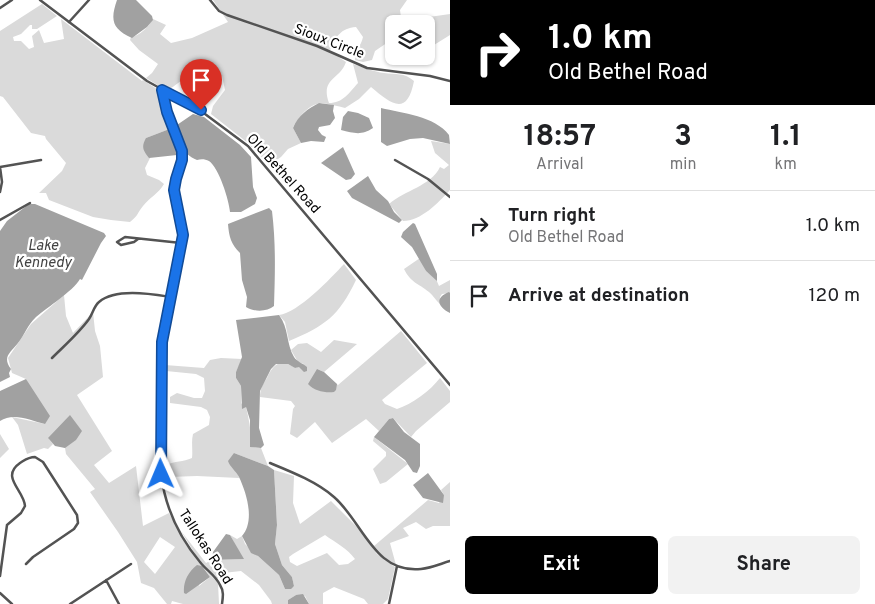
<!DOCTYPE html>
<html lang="en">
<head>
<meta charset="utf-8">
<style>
	:root { --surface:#fff; --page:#f2f2f2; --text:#202124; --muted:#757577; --line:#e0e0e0; --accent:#000 }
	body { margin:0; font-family:Overpass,sans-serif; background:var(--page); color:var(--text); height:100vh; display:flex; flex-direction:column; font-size:19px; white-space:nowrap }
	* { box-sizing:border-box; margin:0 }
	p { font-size:16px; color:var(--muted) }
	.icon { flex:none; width:28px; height:28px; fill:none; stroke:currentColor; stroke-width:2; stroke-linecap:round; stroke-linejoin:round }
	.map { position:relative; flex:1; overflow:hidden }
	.drawer { display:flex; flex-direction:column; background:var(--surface); width:425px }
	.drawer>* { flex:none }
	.banner { background:#000; color:#fff; overflow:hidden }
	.buttons { position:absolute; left:385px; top:15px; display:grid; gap:10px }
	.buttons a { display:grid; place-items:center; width:50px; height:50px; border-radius:8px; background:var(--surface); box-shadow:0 1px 4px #0004; font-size:25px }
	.pin { position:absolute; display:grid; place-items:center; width:42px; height:42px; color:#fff; margin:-51px -21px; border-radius:50% 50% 50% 0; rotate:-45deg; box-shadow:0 0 5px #0007 }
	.pin .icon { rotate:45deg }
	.me { position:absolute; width:55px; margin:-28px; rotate:359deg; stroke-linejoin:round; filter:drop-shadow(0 0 4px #0008) }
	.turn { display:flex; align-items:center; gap:18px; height:105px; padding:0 15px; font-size:22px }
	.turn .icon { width:65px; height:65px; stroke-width:2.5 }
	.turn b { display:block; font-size:35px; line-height:42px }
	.eta { display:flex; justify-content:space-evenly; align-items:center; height:85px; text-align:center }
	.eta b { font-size:30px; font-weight:700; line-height:35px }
	.button { display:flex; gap:10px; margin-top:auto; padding:10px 15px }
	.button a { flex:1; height:58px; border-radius:8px; background:var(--accent); color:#fff; font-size:20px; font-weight:700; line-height:58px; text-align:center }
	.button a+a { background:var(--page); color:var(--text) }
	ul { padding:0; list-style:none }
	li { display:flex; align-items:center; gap:15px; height:70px; padding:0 15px; border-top:1px solid var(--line) }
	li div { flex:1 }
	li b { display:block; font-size:19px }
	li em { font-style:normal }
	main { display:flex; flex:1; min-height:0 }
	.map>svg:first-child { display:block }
	.green { fill:#dadada; fill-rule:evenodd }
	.water { fill:#a1a1a1 }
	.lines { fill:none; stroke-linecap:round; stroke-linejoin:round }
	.minor { stroke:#535353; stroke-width:2.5 }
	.tertiary { stroke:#535353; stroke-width:2.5 }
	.route-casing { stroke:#114b97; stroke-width:12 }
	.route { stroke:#1a73e8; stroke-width:9 }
	.labels { text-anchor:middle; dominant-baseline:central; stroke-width:4.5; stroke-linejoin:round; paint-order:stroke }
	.street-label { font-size:14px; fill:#000; stroke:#fff }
	.water-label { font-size:15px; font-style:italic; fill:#424242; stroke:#fff }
</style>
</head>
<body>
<main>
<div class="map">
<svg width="450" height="604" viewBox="0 0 450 604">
	<rect width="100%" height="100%" fill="#fff"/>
	<path class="green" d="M213 0H407L400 10 401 17 408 20 450 14V35L426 50V24H394V38L375 51 372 60 363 62 355 60C355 51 361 46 363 37L356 27C341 28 335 37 330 51L346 62C340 80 320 78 329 103 343 103 349 93 358 83L353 64C363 67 374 72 384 73 396 75 404 72 414 81 407 117 391 104 371 87L359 99 345 108C338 106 329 104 322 103 310 103 297 118 293 128L301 143 288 149 281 157 269 165 248 143 211 114 213 106 225 90 222 76C219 74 215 70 211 70 195 67 179 83 167 91L146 78 152 73 158 64 139 50 130 40 131 37C140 36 149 26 153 19L166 25 160 34 171 43 192 38 228 22Z
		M42 4 57 16 37 29H32V25H30L21 34 13 37 14 41H21L29 49 34 47 32 36 39 30 44 43 64 39 61 19 142 81 143 80 160 91V96L172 128 146 138 150 158 145 168 147 175 159 180 164 184C158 194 150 197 143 206 137 213 139 215 130 222L111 220 93 217 49 200 46 193H39L62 171 66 163 46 139 45 136 31 133 3 97 0 96V31Z
		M431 141 450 144V190C438 203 421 221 403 221L389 204C405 190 431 186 440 167L444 169 449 165 435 153Z
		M420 258 426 271 436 279 439 286 450 280V293L442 294 440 297V304C436 301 433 295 429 292 418 283 411 283 404 269Z
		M344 264 356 280C339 316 325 326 289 341L285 322 279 315C298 313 331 278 344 264Z
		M64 295 66 316 73 333 93 312 95 331 100 346 103 377 77 395 112 451 94 465 109 483 136 466 143 526 169 513 186 545 202 566 199 586 210 577 204 568 218 583 219 604H183L172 601 171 604H167L154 588 141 583 137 562 118 532 90 492 95 489 66 454 65 448 48 438 53 444 48 449 44 448 27 454 18 425 12 417 45 424 26 379 12 373 8 358 31 324ZM160 537 175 547 155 574 144 562Z
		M401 331 427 363 382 400 385 404 397 409C412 404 430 391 440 378L450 391V402L416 431 411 437 393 418 389 419 379 431 366 419 332 443 315 422 297 438 290 434 293 409 295 406 291 401 260 397C260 389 263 384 267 378 273 364 281 358 295 368L304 364 298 362 291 350 298 344 307 343 321 352 334 340 357 344 324 372 317 369 338 385Z
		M221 358 242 359 236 372V378L241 386V403L244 407H246C249 420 252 434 251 447L261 448 268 466 234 453 239 478 197 476 169 477 165 470 166 465C175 461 183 462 192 458 193 450 191 442 193 434L209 425 210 417 207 410 201 407 170 403V397L177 393 194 398H202L205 391 204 378 196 374 166 371 165 365 204 368 210 360Z
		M0 434 9 449 0 458Z
		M374 437 408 464 386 482 380 484 373 469 386 456V452L373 441Z
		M274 470 294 476 293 503 300 524 331 501 359 529 377 554 395 567 388 599 383 604H368L364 599 334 587 323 593V604H309L305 596 296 595 288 600V604H272L271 601 259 585 241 571 223 573 217 579 197 557 181 531 206 563 212 560 243 559 230 535 237 539 242 536 245 544 279 575 285 589 294 586 292 577 282 565 275 544 277 525ZM325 535C336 543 347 548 355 559L348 564 339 565 327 553 297 566 290 562 289 557 293 554Z
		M450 482V526H433L426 529 416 522 403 528 409 536 390 543 396 565 384 557 374 546 428 500 439 503 444 495 441 490Z"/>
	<path class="water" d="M117 0H136L152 16 153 20 147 27 132 38C112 29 110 20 117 0Z
		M319 103 334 105 333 111 335 118 330 125 319 127 318 130 322 135 326 137 324 142 311 141 301 143 293 128C298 115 308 109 319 103Z
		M381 108C402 113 435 116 449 135L450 144 423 138 410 139 387 146 381 142Z
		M348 111 358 113 369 118 373 128C361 136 354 133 341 130L343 117Z
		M193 114 204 117 240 145 251 157 253 187 257 198 255 204 241 212H230C229 200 219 168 209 161 205 159 201 159 197 160 182 154 180 142 174 127Z
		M172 128 181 152 177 155 149 158C143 150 141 147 146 138Z
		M343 147 355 174 351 179 346 180 321 163Z
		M368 176 376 190 388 201 394 212 402 220 399 223 352 198 347 191Z
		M29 204H35L104 233 106 236 101 243 82 280 80 279C72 292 49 306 36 317 27 326 25 334 18 343 10 353 2 357 11 369L9 373 10 377 0 382V231L7 221Z
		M269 208 272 211C276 245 275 273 274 306 267 312 254 312 246 307L247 297 242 280 240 253C231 244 229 237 228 224Z
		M413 223 415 224 437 274V281L426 271 412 247 401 237 403 232Z
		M449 292 450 293V313C438 307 434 298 449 292Z
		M279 315C289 328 286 344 294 357 297 362 303 363 307 367V371L304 372 299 367 295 368 288 364H276L271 369 260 391 259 428 264 445 261 448 250 447V420L246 407 242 409 241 386 236 378V372L242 357 236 320Z
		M317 369 324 372 337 384 336 390 334 392C325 393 314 391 308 384Z
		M26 379 50 416 45 424C30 420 13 412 0 421V391Z
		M70 415 82 431 76 440 65 448 55 446 48 438Z
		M393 418 404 432 420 444V466L417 473 413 472 405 460 374 437 389 419Z
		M234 453 268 466 274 470 277 525 275 544 282 565 292 577 294 586 291 589H285L279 575 258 556 251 553 242 536C255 521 247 494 239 477 236 471 230 467 228 461Z
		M428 473 444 495 443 503 423 498 413 485Z
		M226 534 230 535 244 559 212 560 213 552Z
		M197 565 202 566 210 577 186 594 184 593C183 582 188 572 197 565Z
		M303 594 309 604H288V600L296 595Z"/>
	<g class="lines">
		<path class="minor" d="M210 0 219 11 227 15 317 46 367 68 430 76 450 81
			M0 8 12 0
			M69 22 89 0
			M162 90 167 112 182 151V160L176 179 175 190 183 235 162 342 161 474C165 506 179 537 200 562 206 570 216 576 220 585 224 591 223 597 222 604
			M395 160 428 179 450 197
			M0 167 41 160
			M0 167 2 182 0 192
			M0 220 30 203
			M138 239 134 242 121 245 117 242 125 237 181 243
			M52 358C64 346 79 333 89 319 93 313 94 306 99 302 116 288 151 294 171 297
			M270 463C292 472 317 482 334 497 363 522 374 574 421 569 431 568 440 564 450 561
			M0 576 7 525 21 513 25 506C24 490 0 477 20 463 25 460 28 457 35 457L43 462 77 515 78 523 74 529 33 557 26 564
			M106 580 119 604
			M0 593 12 604
			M70 604 131 564
			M389 604 397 566"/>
		<path class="tertiary" d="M40 0 147 81 201 111 248 146 450 385"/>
	</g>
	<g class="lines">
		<g class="route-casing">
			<path id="route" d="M161 474 162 342 183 235 174 190 176 179 182 160V151L167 112 162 90 201 110"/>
		</g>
		<use href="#route" class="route"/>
	</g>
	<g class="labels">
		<g class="street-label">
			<text transform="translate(329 42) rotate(21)">Sioux Circle</text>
			<text transform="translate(283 174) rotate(48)">Old Bethel Road</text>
			<text transform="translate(205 547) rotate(57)">Tallokas Road</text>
		</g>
		<g class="water-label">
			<text x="43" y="246">Lake<tspan x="43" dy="17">Kennedy</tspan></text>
		</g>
	</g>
</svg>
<div class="buttons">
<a><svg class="icon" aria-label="layers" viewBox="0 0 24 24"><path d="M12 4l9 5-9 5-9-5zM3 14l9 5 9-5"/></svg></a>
</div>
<div class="pin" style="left:201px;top:110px;background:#d93025"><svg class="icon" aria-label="arrive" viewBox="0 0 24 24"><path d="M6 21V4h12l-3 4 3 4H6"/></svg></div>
<svg class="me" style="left:161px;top:474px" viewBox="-20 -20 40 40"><path d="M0-17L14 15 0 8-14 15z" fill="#1a73e8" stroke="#fff" stroke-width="4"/></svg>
</div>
<section class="drawer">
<div class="banner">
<div class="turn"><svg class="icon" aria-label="right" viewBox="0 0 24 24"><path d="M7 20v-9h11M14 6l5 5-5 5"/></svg><div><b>1.0 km</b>Old Bethel Road</div></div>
</div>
<div class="eta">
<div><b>18:57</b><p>Arrival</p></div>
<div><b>3</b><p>min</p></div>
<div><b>1.1</b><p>km</p></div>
</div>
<ul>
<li><svg class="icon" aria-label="right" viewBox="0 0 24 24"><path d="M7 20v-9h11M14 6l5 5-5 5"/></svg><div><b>Turn right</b><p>Old Bethel Road</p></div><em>1.0 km</em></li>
<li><svg class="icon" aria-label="arrive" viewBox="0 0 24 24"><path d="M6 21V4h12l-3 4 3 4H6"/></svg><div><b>Arrive at destination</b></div><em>120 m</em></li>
</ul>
<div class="button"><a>Exit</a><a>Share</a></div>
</section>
</main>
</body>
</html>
